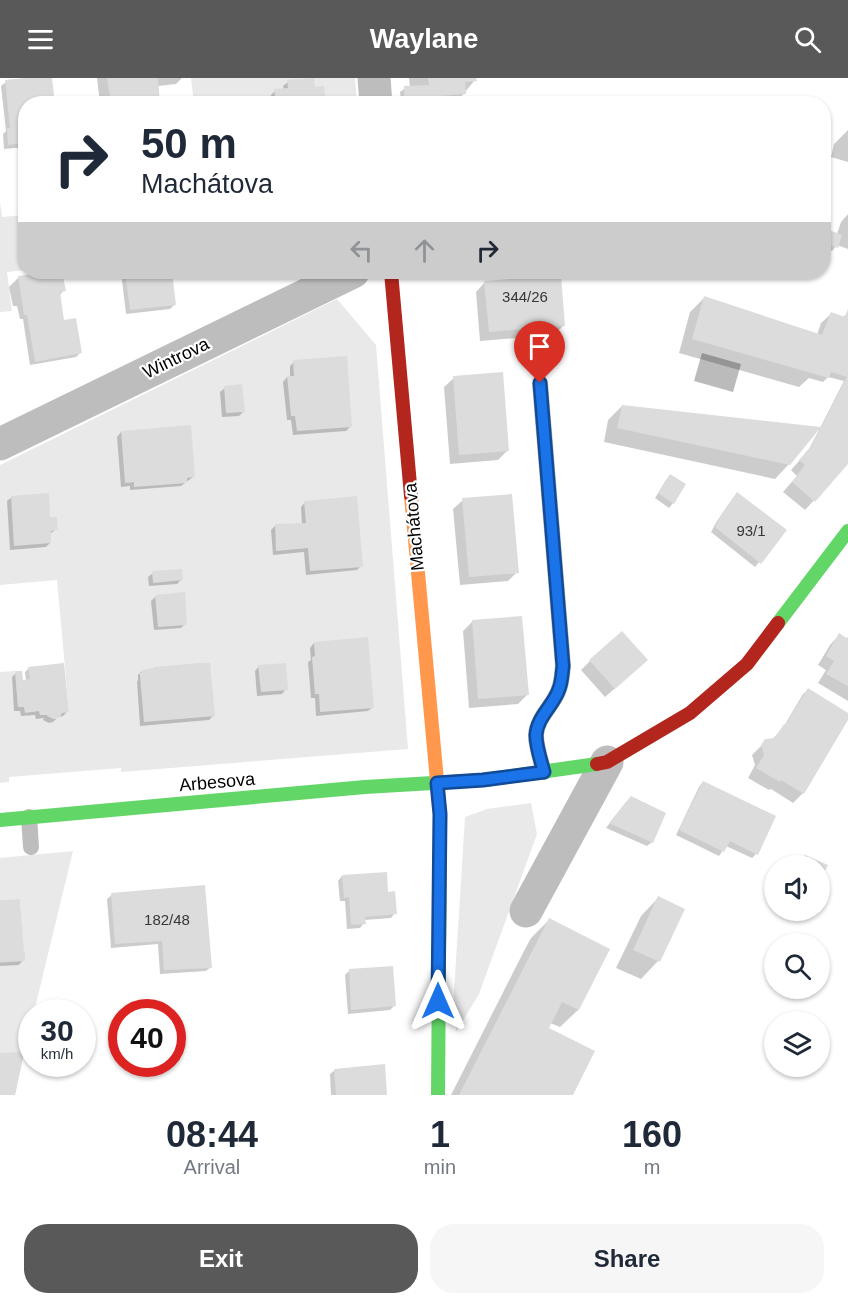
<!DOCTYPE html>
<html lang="en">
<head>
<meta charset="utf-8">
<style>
	:root { --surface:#fff; --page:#f6f6f7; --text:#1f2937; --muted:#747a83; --accent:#595959 }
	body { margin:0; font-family:Helvetica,sans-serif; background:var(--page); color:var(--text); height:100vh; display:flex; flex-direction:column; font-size:22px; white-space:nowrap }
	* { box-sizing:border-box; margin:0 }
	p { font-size:20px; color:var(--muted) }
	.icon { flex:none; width:33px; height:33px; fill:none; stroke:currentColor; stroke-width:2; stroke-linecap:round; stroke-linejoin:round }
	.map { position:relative; height:1017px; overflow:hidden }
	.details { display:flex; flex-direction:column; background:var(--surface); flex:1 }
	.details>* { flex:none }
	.banner { position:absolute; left:18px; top:18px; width:813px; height:183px; border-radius:24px; box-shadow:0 2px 4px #0004; background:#fff; color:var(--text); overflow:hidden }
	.controls { position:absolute; left:764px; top:777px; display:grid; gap:12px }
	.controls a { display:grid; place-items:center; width:66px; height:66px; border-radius:50%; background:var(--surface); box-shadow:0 2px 4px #0004; font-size:30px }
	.speed { position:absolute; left:18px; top:921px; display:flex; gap:12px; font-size:30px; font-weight:700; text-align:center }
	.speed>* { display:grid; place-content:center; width:78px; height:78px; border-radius:50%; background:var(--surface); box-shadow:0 2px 4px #0004; line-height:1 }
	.speed small { font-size:15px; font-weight:400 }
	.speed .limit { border:9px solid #d22; background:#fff; color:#111 }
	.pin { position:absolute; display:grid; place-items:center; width:51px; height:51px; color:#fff; margin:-62px -26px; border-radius:50% 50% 50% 0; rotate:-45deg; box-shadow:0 0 6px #0007 }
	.pin .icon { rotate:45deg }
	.me { position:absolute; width:66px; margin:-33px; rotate:0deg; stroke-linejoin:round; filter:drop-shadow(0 0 4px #0008) }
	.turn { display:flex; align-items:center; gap:21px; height:126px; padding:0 24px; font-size:27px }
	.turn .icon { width:78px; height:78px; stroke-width:2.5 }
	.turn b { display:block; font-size:42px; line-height:51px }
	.lanes { display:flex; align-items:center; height:57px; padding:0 24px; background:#0003; justify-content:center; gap:30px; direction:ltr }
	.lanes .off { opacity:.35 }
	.eta { display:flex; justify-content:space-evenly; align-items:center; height:102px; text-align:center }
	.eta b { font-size:36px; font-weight:700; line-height:42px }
	.button { display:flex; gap:12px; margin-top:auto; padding:12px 24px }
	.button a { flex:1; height:69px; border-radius:24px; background:var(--accent); color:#fff; font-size:24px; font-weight:700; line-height:69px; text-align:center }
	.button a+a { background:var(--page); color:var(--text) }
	header { display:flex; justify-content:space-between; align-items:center; height:78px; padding:0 24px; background:var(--accent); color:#fff; font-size:27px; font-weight:700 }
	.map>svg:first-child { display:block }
	.green { fill:#e9e9e9 }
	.water { fill:#bbb }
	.shadow { fill:#0003 }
	.building { fill:#dcdcdc }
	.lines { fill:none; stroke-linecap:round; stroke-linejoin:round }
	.lane { stroke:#bdbdbd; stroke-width:16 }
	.street { stroke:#bdbdbd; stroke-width:33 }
	.fast { stroke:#63d668; stroke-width:14 }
	.slow { stroke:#ff974d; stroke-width:14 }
	.jam { stroke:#b3261e; stroke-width:14 }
	.route-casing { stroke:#114b97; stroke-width:15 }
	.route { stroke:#1a73e8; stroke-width:10 }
	.labels { text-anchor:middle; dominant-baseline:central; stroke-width:4.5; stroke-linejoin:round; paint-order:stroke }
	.number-label { font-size:15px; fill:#373737 }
	.street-label { font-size:18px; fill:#000; stroke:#fff }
</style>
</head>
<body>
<header><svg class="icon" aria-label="menu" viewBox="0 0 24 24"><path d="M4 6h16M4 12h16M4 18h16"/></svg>Waylane<svg class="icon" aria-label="search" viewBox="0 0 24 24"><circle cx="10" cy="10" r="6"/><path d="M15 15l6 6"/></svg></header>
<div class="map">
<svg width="848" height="1017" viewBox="0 0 848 1017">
	<rect width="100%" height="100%" fill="#fff"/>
	<path class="green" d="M191 0H355L357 25H194Z
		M0 124 2 139 26 137 25 192 7 194 12 233 0 234Z
		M337 221 376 267 408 671 121 694V690L9 699V704L0 705V594L15 593 18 629H24L25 634 39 633 40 637H47L49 639 54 641 59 640 62 635 69 634 57 502 0 507V387Z
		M531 725 537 756 479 916 456 954 454 914 465 739 487 731Z
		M73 773 34 934H32L31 944 15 1017H0V885L24 883 20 821 0 822V780Z"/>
	<path class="water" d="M702 275 741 286 733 314 694 303Z"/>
	<path class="shadow" d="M40 0H51L26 26V69L4 71 3 56 6 53 1 8 6 4Z
		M97 0H182L176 6 158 8 160 26H100Z
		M409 0H475V2L455 26H422V23L401 24 400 14 405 10H410Z
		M288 4 313 11 325 26H271V17L275 13 284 12 283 8Z
		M848 52V84L831 79 834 66Z
		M848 136V171L837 167 832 173 824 171V152L837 156 841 144Z
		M61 194 64 212 59 218 63 244 80 275 76 279 30 287 23 241H20L17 228H13L9 209 18 200Z
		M121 194H171L175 226 170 231 126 236Z
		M485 204 564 247 554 257 480 263 476 214Z
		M704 220 817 257 821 245 831 236 842 240 848 235V385L805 432 783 414 797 398 791 392 808 373 819 352 818 351 789 386 775 401 604 364 608 342 622 328 820 350 844 303 828 299 823 304 809 300 799 309 679 275 690 234Z
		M294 284 351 348 346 353 293 357 291 342H287L283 304 287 299H290V288Z
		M454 300 508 372 498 382 450 386 444 309Z
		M225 310 244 333 239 338 222 339 220 314Z
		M121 354 193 399 181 408 130 412V408L121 409 117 359Z
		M670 398 673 425 669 430 655 420 666 402Z
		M12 419 48 441 56 451 50 456V465L46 469 10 472 7 423Z
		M733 420 785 452 755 489 711 454 717 443Z
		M463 422 517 494 508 503 460 507 453 431Z
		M305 424 361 488 357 492 306 497 304 474 273 477 271 452 275 448 302 447 301 429Z
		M153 495 181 502 177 506 149 508 148 499Z
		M156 518 185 546 181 550 154 552 151 523Z
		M473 543 527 617 518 626 469 630 463 553Z
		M839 557 846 561 848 559V623L818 605 826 592 818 587 830 567Z
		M314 565 373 629 368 633 316 638 315 620H311L308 584 311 582 310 570Z
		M590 583 636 592 605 619 581 592Z
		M259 588 286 611 282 616 257 618 255 593Z
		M29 590 67 634 63 638 58 639 53 644 49 645 43 642 44 640 36 641 35 637 21 638 20 633H14L12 599 16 595 22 604 26 603 25 594Z
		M142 593 214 637 209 642 140 648 137 604 138 602V597L140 595 142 605 144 595H140Z
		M808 612 848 637V639L803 715 793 725 771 711 769 712 748 700 755 687 752 677 766 663 772 662 784 648 803 616Z
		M703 704 756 776 752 780 726 768 719 778 676 757 699 709Z
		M626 724 652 764 647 768 606 750Z
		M342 798 387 815 395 835 391 840 364 842V845L360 850 347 851 345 823H340L338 803Z
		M112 817 211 889 206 893 160 896 158 866 111 870 107 821Z
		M658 820V883L641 901 616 890 641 838Z
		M0 824 23 882 19 887 0 888Z
		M549 842 608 872 578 932 560 949 550 945 544 956 571 1017H451L524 873 531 860Z
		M349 893 394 928 390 932 348 936 345 897Z
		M335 992 386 1017H331L330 996Z"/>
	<path class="building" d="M25 0H52L55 26H26V65L8 67 7 50H10L5 2Z
		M107 0H158L160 26H111Z
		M314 0 315 9 324 8 326 26H276L274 11 288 10 287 2Z
		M428 0H476L477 3 465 4 466 16 404 21V8L429 7Z
		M824 150 842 157 838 170 824 165Z
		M49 194H62L66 213 60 214 64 242 76 240 82 275 35 284 27 237H24L18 198Z
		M125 194H172L176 227 130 232Z
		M561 197 565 248 489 254 484 203Z
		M704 218 822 257 831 234 845 239 848 231V386L815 424 792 404 805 387 799 382 812 367 821 349 790 387 617 350 622 327 821 349 847 299 831 294 829 300 692 261Z
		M347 278 352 349 297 353 295 338H291L287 298H294L293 282Z
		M503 294 509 373 459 377 453 298Z
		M242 306 245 334 226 335 224 308Z
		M191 347 195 399 187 400V405L134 409V404L125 405 121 353Z
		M670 396 686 406 674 426 658 415Z
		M737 414 787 452 761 486 715 449 721 437Z
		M49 415 50 439H57L58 452 51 453V465L14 468 11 418Z
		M512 416 519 495 469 499 462 420Z
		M357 418 363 489 310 493 308 470 276 473 275 446 306 445 304 423Z
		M182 491 183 502 153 505 152 493Z
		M185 514 187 547 158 549 155 517Z
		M522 538 529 617 478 621 472 542Z
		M622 553 648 582 615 611 589 582Z
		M839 555 848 561V608L826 596 834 583 826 578Z
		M368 559 374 630 320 634 319 616H315L312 579 315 578 314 564Z
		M64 585 69 634 62 635 59 640 54 641 49 639 47 637H40L39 633 25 635 24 629H18L15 593H22L23 602 30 601 28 589Z
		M200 585H210L215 638 144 644 140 598 142 597V592L154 590V589Z
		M286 585 288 612 261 614 258 587Z
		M808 610 848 635V642L804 716 781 702 780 704 756 690 764 677 761 667 765 661 775 660 784 646 785 647Z
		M703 703 776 738 758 777 730 763 724 774 679 752Z
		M631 718 666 735 653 765 609 745Z
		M805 777 828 787 819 805V788H799Z
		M387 794 388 814 395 813 397 836 365 839 366 846 351 847 349 819 344 820 342 797Z
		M205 807 212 890 164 892 162 863 115 866 111 815Z
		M658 818 685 831 660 884 633 872Z
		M20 821 24 874H25V883L0 884V822Z
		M549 840 610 871 579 932 562 924 549 950 595 973 573 1017H459Z
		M393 888 396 928 351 932 349 891Z
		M24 974 15 1017H0V975Z
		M385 986 387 1017H336L334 991Z"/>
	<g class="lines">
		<path class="lane" d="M540 305 563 588C562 595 562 604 559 611 554 627 537 639 536 657 536 669 541 683 544 694
			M29 739 31 769"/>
		<path class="street" d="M374 0 376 26
			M0 366 353 194
			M526 833 607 684"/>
		<path class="fast" d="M778 545 848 453
			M0 742 365 709 484 702 597 686
			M438 1017 440 753"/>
		<path class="slow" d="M411 418 440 736V753"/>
		<path class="jam" d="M391 194 411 418
			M597 686 607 684 690 635 747 586 778 545"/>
	</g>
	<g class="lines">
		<g class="route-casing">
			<path id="route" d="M438 923 440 736 437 705 483 702 544 694C541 683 536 669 536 657 537 639 554 627 559 611 562 604 562 595 563 588L540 305"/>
		</g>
		<use href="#route" class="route"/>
	</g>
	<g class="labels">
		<g class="number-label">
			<text x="525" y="218">344/26</text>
			<text x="751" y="452">93/1</text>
			<text x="167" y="841">182/48</text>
		</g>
		<g class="street-label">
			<text transform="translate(176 280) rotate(-26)">Wintrova</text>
			<text transform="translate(414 449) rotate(-95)">Machátova</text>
			<text transform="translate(217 704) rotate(-5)">Arbesova</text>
		</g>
	</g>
</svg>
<div class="controls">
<a><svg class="icon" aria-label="sound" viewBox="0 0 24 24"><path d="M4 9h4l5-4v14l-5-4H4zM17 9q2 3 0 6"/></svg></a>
<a><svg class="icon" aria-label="search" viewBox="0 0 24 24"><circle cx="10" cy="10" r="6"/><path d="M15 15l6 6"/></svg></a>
<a><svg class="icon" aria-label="layers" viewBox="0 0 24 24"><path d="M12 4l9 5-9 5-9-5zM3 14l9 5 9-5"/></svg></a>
</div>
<div class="speed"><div>30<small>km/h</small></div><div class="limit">40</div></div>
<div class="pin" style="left:540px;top:305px;background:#d93025"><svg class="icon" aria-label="arrive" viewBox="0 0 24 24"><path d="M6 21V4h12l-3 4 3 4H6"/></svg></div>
<svg class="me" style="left:438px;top:923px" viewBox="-20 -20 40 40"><path d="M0-17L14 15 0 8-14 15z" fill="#1a73e8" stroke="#fff" stroke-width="4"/></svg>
<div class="banner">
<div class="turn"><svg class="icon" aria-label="right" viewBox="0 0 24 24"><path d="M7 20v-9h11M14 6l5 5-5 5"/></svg><div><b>50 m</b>Machátova</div></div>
<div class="lanes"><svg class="icon off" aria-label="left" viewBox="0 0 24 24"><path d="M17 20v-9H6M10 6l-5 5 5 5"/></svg><svg class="icon off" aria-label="ahead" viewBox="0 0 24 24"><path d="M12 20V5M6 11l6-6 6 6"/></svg><svg class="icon" aria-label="right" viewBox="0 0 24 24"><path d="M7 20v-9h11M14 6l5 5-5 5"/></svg></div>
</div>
</div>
<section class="details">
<div class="eta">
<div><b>08:44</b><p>Arrival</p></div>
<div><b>1</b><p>min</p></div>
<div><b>160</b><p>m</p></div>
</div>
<div class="button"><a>Exit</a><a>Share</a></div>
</section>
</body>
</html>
